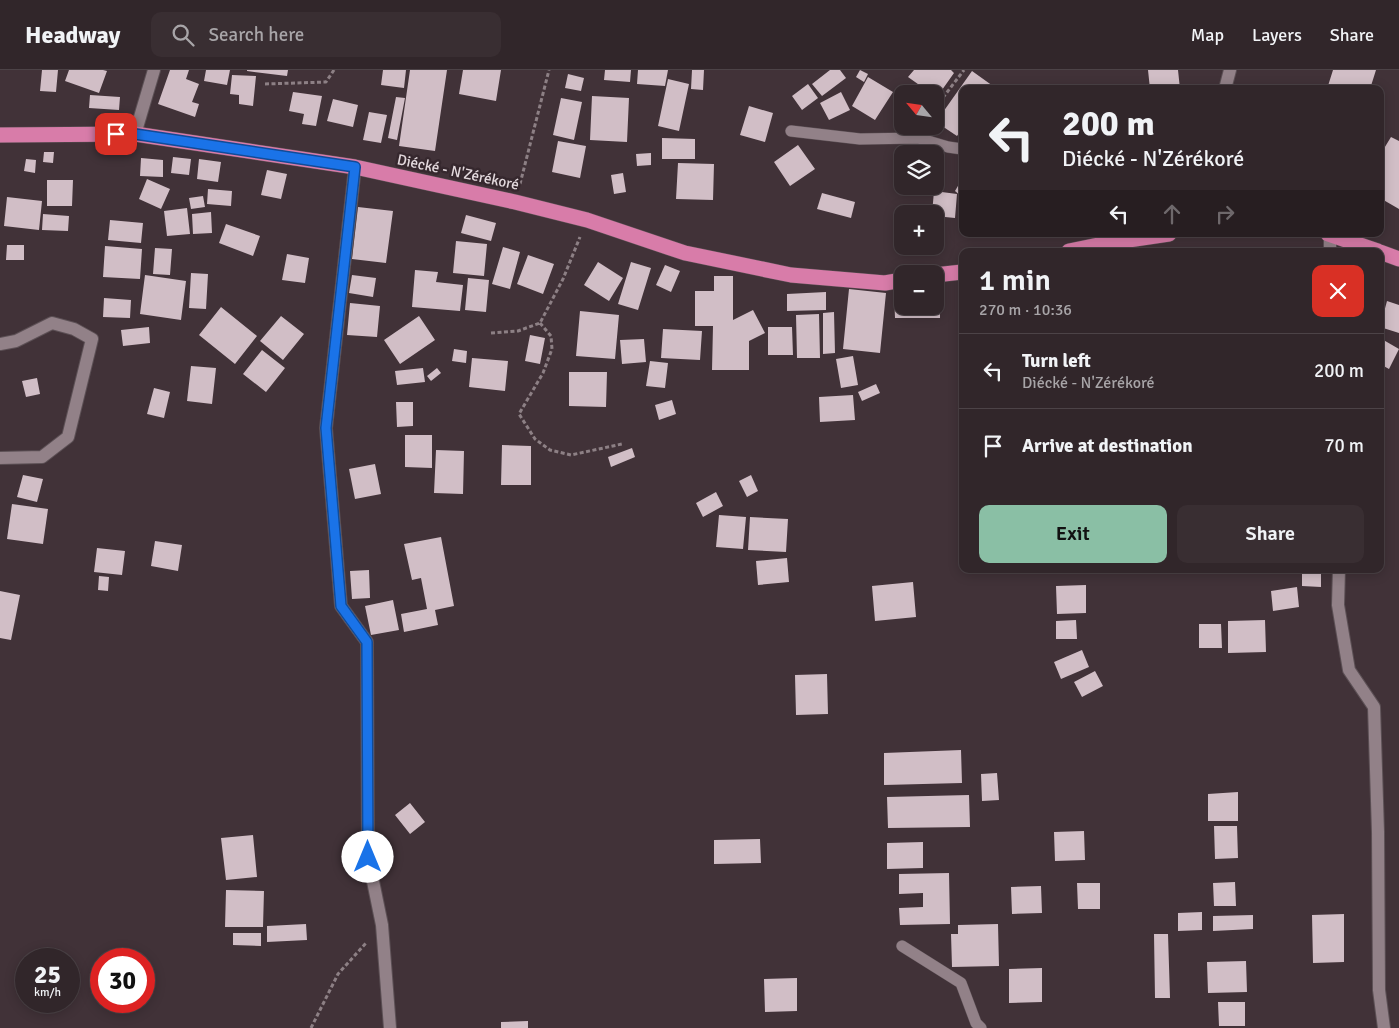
<!DOCTYPE html>
<html lang="en">
<head>
<meta charset="utf-8">
<style>
	:root { --surface:#31262a; --page:#392e32; --text:#f1f3f6; --muted:#a8a5a8; --line:#4c4347; --accent:#8abfa5 }
	body { margin:0; font-family:Signika,sans-serif; background:var(--page); color:var(--text); height:100vh; display:flex; flex-direction:column; font-size:19px; white-space:nowrap }
	* { box-sizing:border-box; margin:0 }
	p { font-size:16px; color:var(--muted) }
	.icon { flex:none; width:28px; height:28px; fill:none; stroke:currentColor; stroke-width:2; stroke-linecap:round; stroke-linejoin:round }
	.map { position:relative; flex:1; overflow:hidden }
	.details { position:absolute; left:959px; top:178px; width:425px; height:325px; display:flex; flex-direction:column; background:var(--surface); border-radius:10px; box-shadow:0 2px 12px #0003,0 0 0 1px var(--line) }
	.details>* { flex:none }
	.top-card { position:absolute; left:959px; top:15px; width:425px; height:152px; border-radius:10px; box-shadow:0 2px 12px #0003,0 0 0 1px var(--line); background:#31262a; color:var(--text); overflow:hidden }
	.needle { width:32px; rotate:299deg }
	.controls { position:absolute; left:894px; top:15px; display:grid; gap:10px }
	.controls a { display:grid; place-items:center; width:50px; height:50px; border-radius:10px; background:var(--surface); box-shadow:0 2px 12px #0003,0 0 0 1px var(--line); font-size:25px }
	.speed { position:absolute; left:15px; top:878px; display:flex; gap:10px; font-size:25px; font-weight:700; text-align:center }
	.speed>* { display:grid; place-content:center; width:65px; height:65px; border-radius:50%; background:var(--surface); box-shadow:0 2px 12px #0003,0 0 0 1px var(--line); line-height:1 }
	.speed small { font-size:12px; font-weight:400 }
	.speed .limit { border:8px solid #d22; background:#fff; color:#111 }
	.pin { position:absolute; display:grid; place-items:center; width:42px; height:42px; color:#fff; margin:-21px; border-radius:10px; box-shadow:0 2px 8px #0006 }
	.me { position:absolute; width:55px; margin:-28px; rotate:0deg; stroke-linejoin:round; filter:drop-shadow(0 0 4px #0008) }
	.turn { display:flex; align-items:center; gap:18px; height:105px; padding:0 20px; font-size:22px }
	.turn .icon { width:65px; height:65px; stroke-width:2.5 }
	.turn b { display:block; font-size:35px; line-height:42px }
	.lanes { display:flex; align-items:center; height:48px; padding:0 20px; background:#0003; justify-content:center; gap:25px; direction:ltr }
	.lanes .off { opacity:.35 }
	.round { display:grid; place-items:center; flex:none; width:52px; height:52px; border-radius:10px; background:var(--page) }
	.summary { display:flex; align-items:center; justify-content:space-between; height:85px; padding:0 20px }
	h1 { font-size:30px; font-weight:600; line-height:38px }
	.button { display:flex; gap:10px; margin-top:auto; padding:10px 20px }
	.button a { flex:1; height:58px; border-radius:10px; background:var(--accent); color:#111; font-size:20px; font-weight:600; line-height:58px; text-align:center }
	.button a+a { background:var(--page); color:var(--text) }
	ul { padding:0; list-style:none }
	li { display:flex; align-items:center; gap:15px; height:75px; padding:0 20px; border-top:1px solid var(--line) }
	li div { flex:1 }
	li b { display:block; font-size:19px }
	li em { font-style:normal }
	header { display:flex; align-items:center; gap:30px; box-sizing:border-box; height:70px; padding:0 25px; background:var(--surface); border-bottom:1px solid var(--line) }
	header strong { font-size:24px }
	nav { display:flex; gap:28px; margin-inline-start:auto; font-size:18px }
	.search { width:350px; height:45px; background:var(--page); display:flex; align-items:center; gap:12px; box-sizing:border-box; padding:0 18px; border-radius:10px; color:var(--muted); font-size:19px }
	.map>svg:first-child { display:block }
	.building { fill:#d1bec6 }
	.lines { fill:none; stroke-linecap:round; stroke-linejoin:round }
	.lane-casing { stroke:#5c5055; stroke-width:12 }
	.street-casing { stroke:#5c5055; stroke-width:14 }
	.highway-casing { stroke:#5c5055; stroke-width:16 }
	.path { stroke:#8d8085; stroke-width:3; stroke-dasharray:4 2.5; stroke-linecap:butt }
	.lane { stroke:#928188; stroke-width:11 }
	.street { stroke:#928188; stroke-width:12 }
	.highway { stroke:#d87ca9; stroke-width:15 }
	.route-casing { stroke:#114b97; stroke-width:12 }
	.route { stroke:#1a73e8; stroke-width:9 }
	.labels { text-anchor:middle; dominant-baseline:central; stroke-width:5; stroke-linejoin:round; paint-order:stroke }
	.street-label { font-size:15px; fill:#e4dade; stroke:#36282e }
</style>
</head>
<body>
<header>
<strong>Headway</strong>
<div class="search"><svg class="icon" aria-label="search" viewBox="0 0 24 24"><circle cx="10" cy="10" r="6"/><path d="M15 15l6 6"/></svg>Search here</div>
<nav><a>Map</a><a>Layers</a><a>Share</a></nav>
</header>
<div class="map">
<svg width="1399" height="958" viewBox="0 0 1399 958">
	<rect width="100%" height="100%" fill="#413238"/>
	<path class="building" d="M42 0H58L56 22 40 21Z
		M69 0H103L107 1 99 23 65 11Z
		M170 0H189L186 9 199 14 192 32 199 34 195 47 158 34Z
		M206 0H230L227 15 204 11Z
		M247 0H288L287 6 247 1Z
		M383 0H406L404 18 381 15Z
		M410 0H447L435 81 399 76Z
		M463 0H501L496 31 459 24Z
		M605 0H631L630 12 604 10Z
		M638 0H668L665 16 637 14Z
		M692 0H704L703 20 691 19Z
		M830 0H840L846 8 822 26 812 14Z
		M860 0 868 4 864 12 856 7Z
		M914 0H951L954 3 937 27 935 26V24H932L908 7Z
		M1148 0H1178L1180 19H1150Z
		M1333 0H1376L1370 19H1327Z
		M972 1 993 16 991 19H962V59L957 66 936 52Z
		M568 4 584 8 581 21 565 18Z
		M232 5 256 6 253 36 239 34V25L230 24Z
		M868 7 893 22 875 50 852 36Z
		M668 9 689 14 679 61 658 56Z
		M808 14 818 28 802 40 792 26Z
		M293 22 322 26 316 56 302 54 304 44 289 41Z
		M841 22 850 40 829 50 820 33Z
		M90 25 120 27 119 40 89 38Z
		M592 26 629 28 627 72 590 70Z
		M396 27 405 28 397 70 388 68Z
		M561 28 582 32 574 70 553 65Z
		M333 29 358 35 353 57 327 51Z
		M749 36 773 43 765 72 740 65Z
		M369 42 387 45 381 73 363 70Z
		M1391 67 1399 71V139L1380 128V85Z
		M662 68 695 69V89H662Z
		M558 71 586 76 580 108 552 102Z
		M798 75 815 99 790 116 774 92Z
		M44 82H54L53 93 43 92Z
		M651 83V95L637 96 636 84Z
		M173 87 191 89 189 105 171 103Z
		M141 88 163 90V107L140 106Z
		M26 89 36 90 35 103 24 101Z
		M199 89 221 92 218 112 197 109Z
		M678 93 714 94 713 130 676 129Z
		M267 100 287 104 281 129 261 125Z
		M623 103 626 122 614 124 611 105Z
		M147 109 170 119 161 139 139 129Z
		M962 109V127L955 121Z
		M47 110H73L72 136H47Z
		M208 119 232 121 231 136 207 134Z
		M934 121 957 124 955 148 935 146V144H932Z
		M822 123 855 132 851 148 817 139Z
		M203 126 205 137 191 139 189 128Z
		M7 127 42 131 39 160 4 156Z
		M358 137 393 141 386 193 352 189Z
		M187 138 190 164 167 166 164 141Z
		M211 142 212 163 193 164 192 144Z
		M43 144 69 146 68 161 42 160Z
		M466 145 496 153 491 171 461 163Z
		M110 150 143 153 141 173 108 170Z
		M226 154 260 166 253 186 219 173Z
		M456 171 487 174 484 206 453 203Z
		M7 175H24V190H6Z
		M105 176 142 179 140 209 103 207Z
		M503 177 520 182 510 219 492 214Z
		M155 178 172 179 170 205 153 204Z
		M287 184 309 188 305 213 282 210Z
		M528 185 554 194 543 224 517 214Z
		M598 192 623 208 609 231 584 215Z
		M631 192 651 198 638 240 618 234Z
		M665 195 680 201 671 222 656 215Z
		M415 200 438 202 436 212 463 215 460 241 412 237Z
		M191 203 208 204 206 239 189 238Z
		M145 205 186 211 181 250 140 244Z
		M352 205 376 208 373 227 349 223Z
		M714 206H733V250L753 240 765 263 749 271V300H712L713 256H695V221H714Z
		M468 208 489 210 486 242 465 240Z
		M849 219 886 223 880 283 843 279Z
		M826 222V240L787 241V224Z
		M935 222H940V248H895L894 223H902V236H935Z
		M104 228 131 230 130 248 103 247Z
		M1387 231 1399 235V263L1380 257Z
		M350 233 380 236 377 267 347 265Z
		M221 237 257 266 235 294 199 265Z
		M580 241 619 245 615 289 576 286Z
		M834 242 835 283 823 284V243Z
		M819 244 820 288H797L796 245Z
		M281 246 304 264 283 290 260 271Z
		M419 246 435 270 400 294 384 270Z
		M149 257 150 273 123 276 121 260Z
		M768 257H792L793 285H768Z
		M663 259 702 261 700 290 661 288Z
		M530 265 545 268 540 294 525 291Z
		M1380 268 1399 279 1389 299 1380 294Z
		M644 269 646 292 622 294 620 270Z
		M454 279 467 281 466 293 452 291Z
		M262 280 285 298 266 322 243 304Z
		M853 286 858 315 841 318 836 289Z
		M472 288 508 291 505 321 469 317Z
		M650 291 668 293 665 318 646 316Z
		M191 296 216 298 212 334 187 331Z
		M423 298 425 312 397 315 395 301Z
		M437 298 441 303 431 311 427 306Z
		M569 302H607L606 337 569 336Z
		M37 308 40 324 26 327 22 311Z
		M876 314 880 323 862 331 858 322Z
		M154 318 170 322 164 348 147 344Z
		M853 325 855 350 820 352 819 327Z
		M672 330 676 344 659 350 655 335Z
		M396 332H413V356L397 357Z
		M405 365H432V398L405 397Z
		M502 375 531 376V415H501Z
		M632 378 635 387 611 397 608 387Z
		M436 380 464 381 463 424 434 423Z
		M375 394 381 424 355 429 349 399Z
		M23 405 43 409 37 432 17 427Z
		M751 405 758 421 747 427 739 411Z
		M716 422 723 436 703 447 696 433Z
		M12 434 48 439 43 474 7 469Z
		M719 445 746 447 743 479 716 477Z
		M750 447 788 449 786 482 748 480Z
		M441 467 454 536 435 540 438 555 404 562 401 544 427 539 421 508 412 510 404 474Z
		M155 471 182 475 178 501 151 496Z
		M97 478 125 481 122 505 94 502Z
		M787 488 789 512 758 515 756 491Z
		M1302 499H1321V517L1302 516Z
		M369 500 370 528 352 529 350 501Z
		M99 506 109 507 108 521 98 520Z
		M913 512 916 547 875 551 872 516Z
		M1086 515V543L1057 544 1056 516Z
		M1297 517 1299 537 1273 541 1271 521Z
		M0 521 20 525 11 570 0 568Z
		M393 530 399 560 371 565 365 536Z
		M1076 550 1077 569H1056V551Z
		M1265 550 1266 582 1228 583V551Z
		M1199 554H1221L1222 578H1199Z
		M1082 580 1089 597 1061 609 1054 592Z
		M1095 601 1103 616 1082 627 1074 612Z
		M827 604 828 644 796 645 795 605Z
		M961 680 962 713 884 715V683Z
		M997 703 999 730 982 731 981 704Z
		M1238 722V751H1208V724Z
		M969 725 970 757 888 758 887 727Z
		M410 733 425 752 410 764 395 745Z
		M1214 756H1237L1238 788 1215 789Z
		M1084 761 1085 790 1055 791 1054 762Z
		M253 765 257 807 226 810 221 768Z
		M760 769 761 793 714 794V770Z
		M923 772V798L887 799V773Z
		M949 803 950 854 900 855 899 838 923 837V823L899 824V804Z
		M1235 812 1236 836H1214L1213 813Z
		M1077 813H1100V839H1078Z
		M1041 816 1042 843 1012 844 1011 817Z
		M226 820 264 821 263 857H225Z
		M1202 842V860L1178 861V843Z
		M1344 844V892L1313 893 1312 845Z
		M1253 845V859L1213 861V846Z
		M306 854 307 870 267 872V856Z
		M998 854 999 896 952 897 951 864H958V855Z
		M233 863H261V876L233 875Z
		M1154 864H1168L1170 928H1155Z
		M1246 891 1247 922 1208 923 1207 892Z
		M1042 898V932L1009 933V899Z
		M797 908V941L765 942 764 909Z
		M1218 932H1245V956H1219Z
		M528 951V958H501V952Z"/>
	<g class="lines">
		<g class="lane-casing">
			<path id="lane" d="M791 61 860 69 918 68 948 77 962 79
				M902 876 961 913 976 953 981 958"/>
		</g>
		<g class="street-casing">
			<path id="street" d="M1225 19 1230 0
				M135 64 154 0
				M355 97 326 358 341 536 367 572 368 787 382 855 390 958
				M1330 181V164
				M0 274 16 271 52 253 74 259 92 269 68 367 42 387 0 388
				M1339 499 1338 535 1349 600 1374 637 1378 762 1379 920 1384 958"/>
		</g>
		<g class="highway-casing">
			<path id="highway" d="M0 65 135 64 355 97 515 132 587 150 685 183 791 205 885 213 902 210
				M1328 164 1378 181
				M1069 181 1108 173 1169 164
				M1380 182 1399 189
				M935 205 962 202"/>
		</g>
		<path class="path" d="M265 14 326 12 334 0
			M935 38 964 0
			M520 114 549 0
			M540 253 551 266 552 279 543 303 519 344 535 369 550 380 571 385 622 374
			M491 263 518 261 540 253 563 209 580 167
			M311 958 338 904 366 873"/>
		<use href="#lane" class="lane"/>
		<use href="#street" class="street"/>
		<use href="#highway" class="highway"/>
	</g>
	<g class="lines">
		<g class="route-casing">
			<path id="route" d="M116 64H135L355 97 326 358 341 536 367 572 368 787"/>
		</g>
		<use href="#route" class="route"/>
	</g>
	<g class="labels">
		<g class="street-label">
			<text transform="translate(458 102) rotate(12)">Diécké - N'Zérékoré</text>
		</g>
	</g>
</svg>
<div class="controls">
<a><svg class="needle" viewBox="-14 -14 28 28"><path d="M0-13l5 13h-10z" fill="#e53935"/><path d="M0 13l5-13h-10z" fill="#a8a5a8"/></svg></a>
<a><svg class="icon" aria-label="layers" viewBox="0 0 24 24"><path d="M12 4l9 5-9 5-9-5zM3 14l9 5 9-5"/></svg></a>
<a>+</a>
<a>−</a>
</div>
<div class="speed"><div>25<small>km/h</small></div><div class="limit">30</div></div>
<div class="pin" style="left:116px;top:64px;background:#d93025"><svg class="icon" aria-label="arrive" viewBox="0 0 24 24"><path d="M6 21V4h12l-3 4 3 4H6"/></svg></div>
<svg class="me" style="left:368px;top:787px" viewBox="-20 -20 40 40"><circle r="19" fill="#fff"/><path d="M0-13L10 11 0 6-10 11z" fill="#1a73e8"/></svg>
<div class="top-card">
<div class="turn"><svg class="icon" aria-label="left" viewBox="0 0 24 24"><path d="M17 20v-9H6M10 6l-5 5 5 5"/></svg><div><b>200 m</b>Diécké - N'Zérékoré</div></div>
<div class="lanes"><svg class="icon" aria-label="left" viewBox="0 0 24 24"><path d="M17 20v-9H6M10 6l-5 5 5 5"/></svg><svg class="icon off" aria-label="ahead" viewBox="0 0 24 24"><path d="M12 20V5M6 11l6-6 6 6"/></svg><svg class="icon off" aria-label="right" viewBox="0 0 24 24"><path d="M7 20v-9h11M14 6l5 5-5 5"/></svg></div>
</div>
<section class="details">
<div class="summary"><div><h1>1 min</h1><p>270 m · 10:36</p></div><a class="round" style="background:#d93025;color:#fff"><svg class="icon" aria-label="close" viewBox="0 0 24 24"><path d="M6 6l12 12M18 6L6 18"/></svg></a></div>
<ul>
<li><svg class="icon" aria-label="left" viewBox="0 0 24 24"><path d="M17 20v-9H6M10 6l-5 5 5 5"/></svg><div><b>Turn left</b><p>Diécké - N'Zérékoré</p></div><em>200 m</em></li>
<li><svg class="icon" aria-label="arrive" viewBox="0 0 24 24"><path d="M6 21V4h12l-3 4 3 4H6"/></svg><div><b>Arrive at destination</b></div><em>70 m</em></li>
</ul>
<div class="button"><a>Exit</a><a>Share</a></div>
</section>
</div>
</body>
</html>
